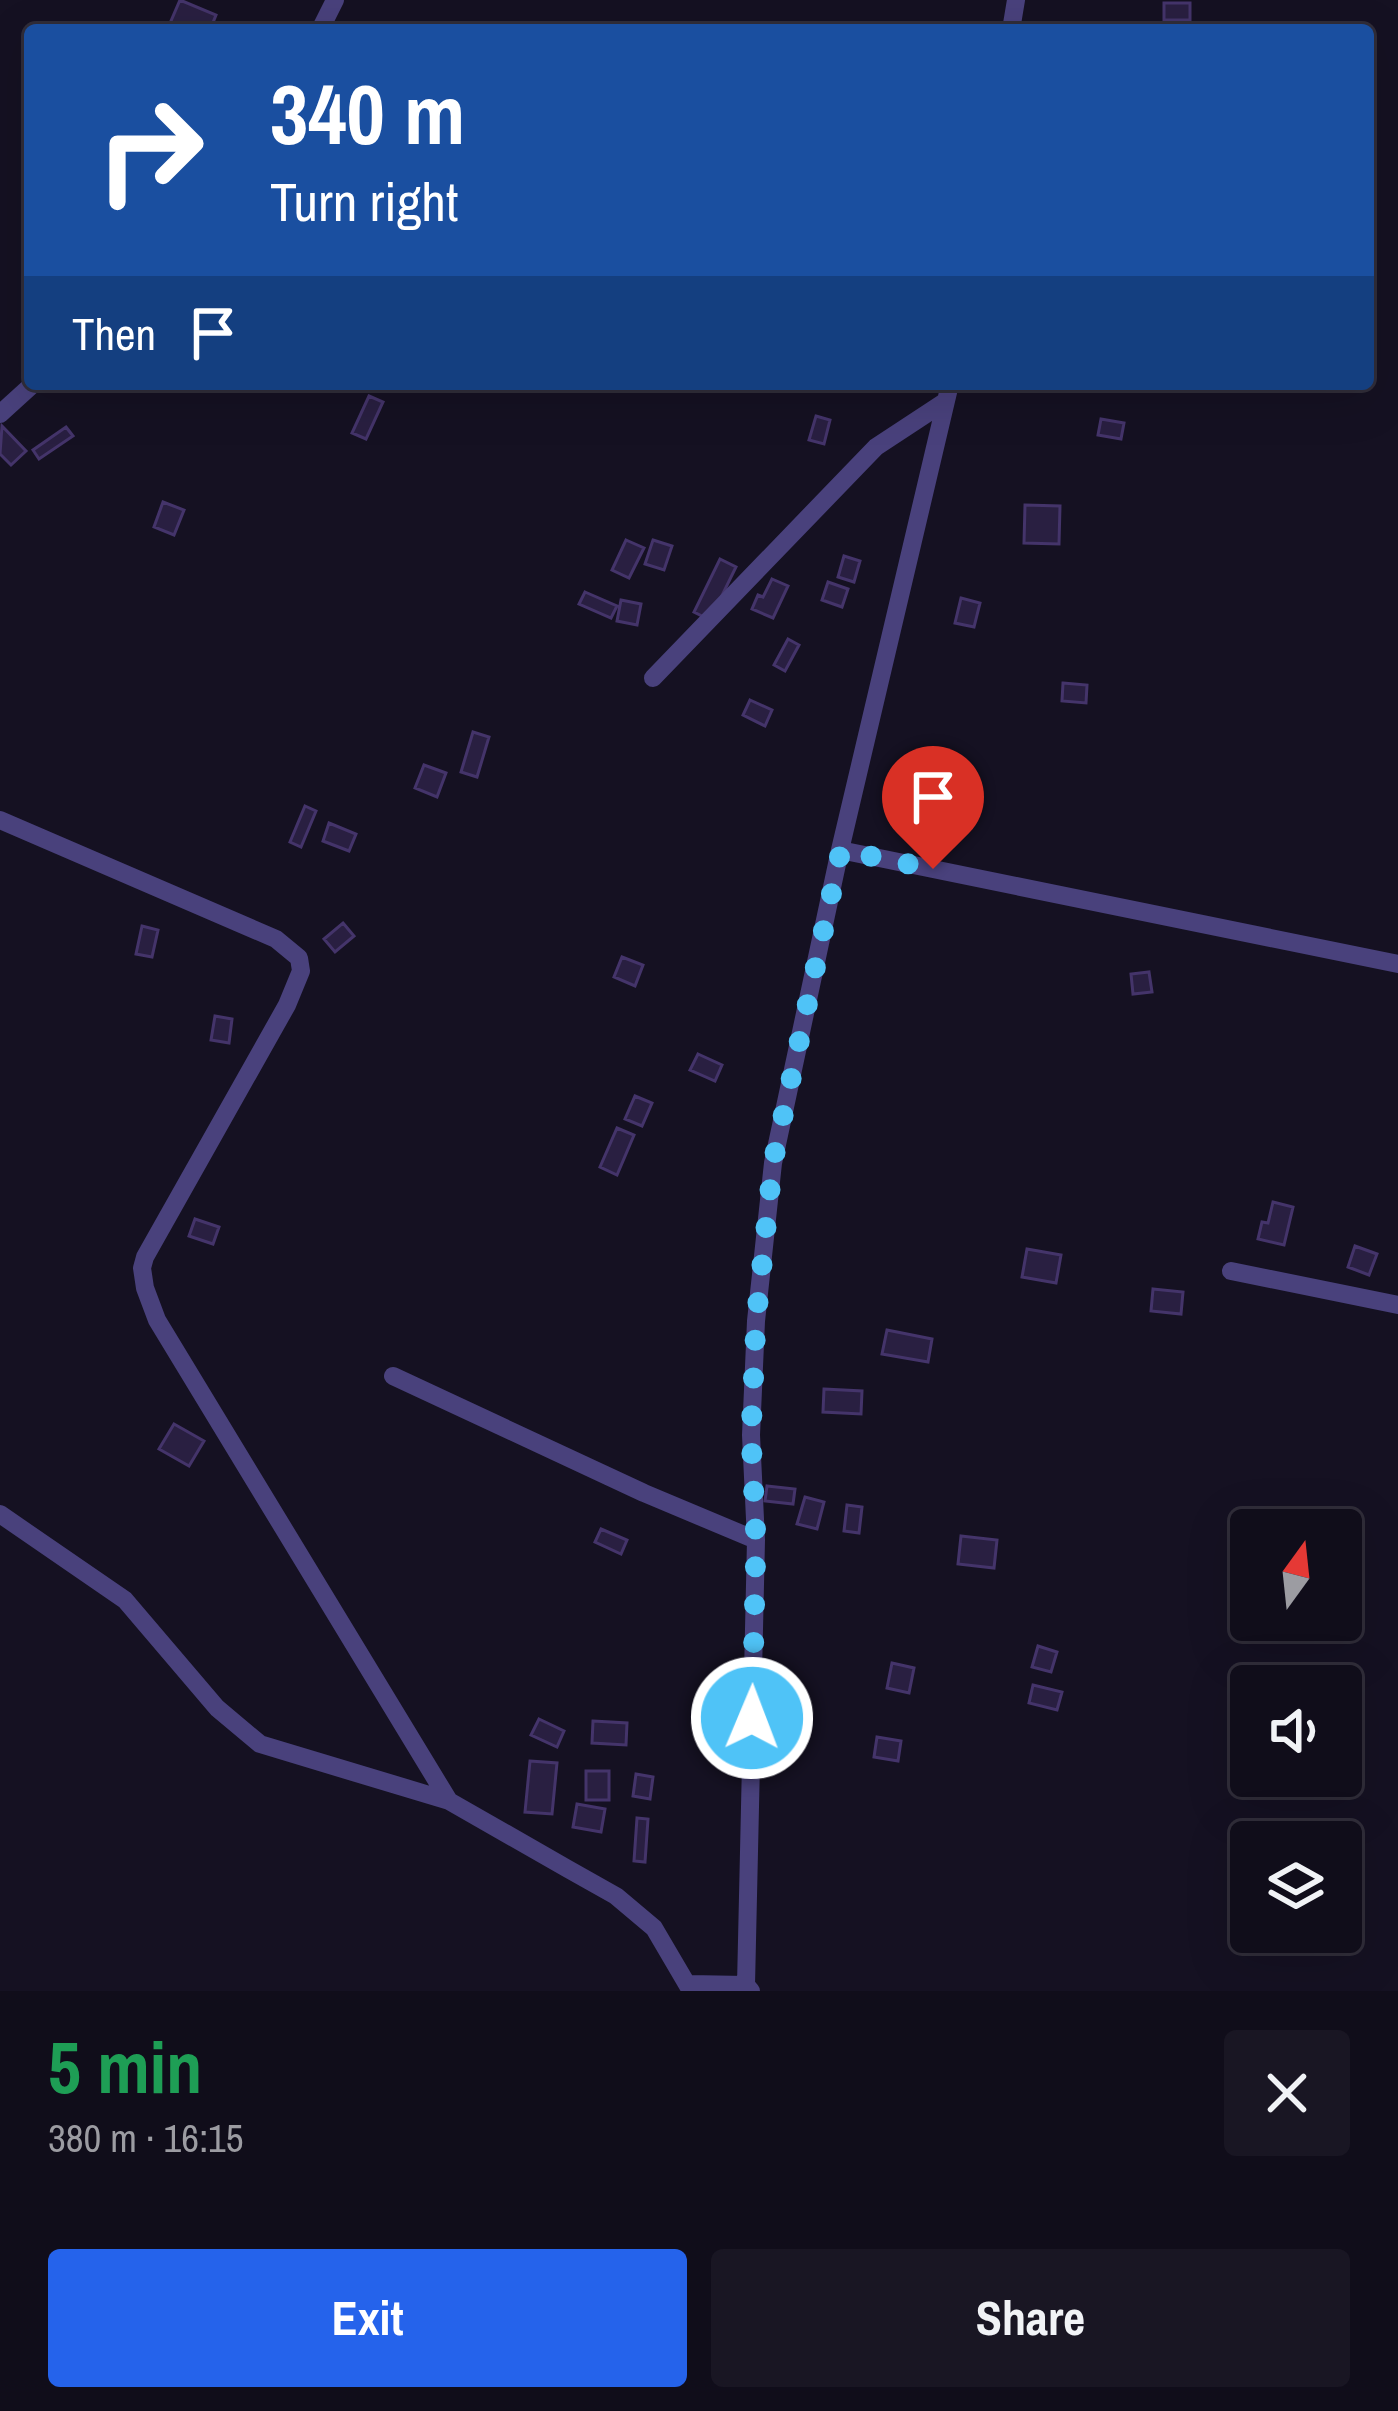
<!DOCTYPE html>
<html lang="en">
<head>
<meta charset="utf-8">
<style>
	:root { --surface:#100d1a; --page:#191623; --text:#f1f3f6; --muted:#9c9ca2; --line:#302d39; --accent:#2563eb }
	body { margin:0; font-family:"Archivo Narrow",sans-serif; background:var(--page); color:var(--text); height:100vh; display:flex; flex-direction:column; font-size:45px; white-space:nowrap }
	* { box-sizing:border-box; margin:0 }
	p { font-size:39px; color:var(--muted) }
	.icon { flex:none; width:66px; height:66px; fill:none; stroke:currentColor; stroke-width:2; stroke-linecap:round; stroke-linejoin:round }
	.map { position:relative; height:1991px; overflow:hidden }
	.drawer { display:flex; flex-direction:column; background:var(--surface); flex:1 }
	.drawer>* { flex:none }
	.banner { position:absolute; left:24px; top:24px; width:1350px; height:366px; border-radius:12px; box-shadow:0 12px 48px #0002,0 0 0 3px var(--line); background:#1a4fa0; color:#fff; overflow:hidden }
	.needle { width:78px; rotate:15deg }
	.buttons { position:absolute; left:1230px; top:1509px; display:grid; gap:24px }
	.buttons a { display:grid; place-items:center; width:132px; height:132px; border-radius:12px; background:var(--surface); box-shadow:0 12px 48px #0002,0 0 0 3px var(--line); font-size:60px }
	.pin { position:absolute; display:grid; place-items:center; width:102px; height:102px; color:#fff; margin:-123px -51px; border-radius:50% 50% 50% 0; rotate:-45deg; box-shadow:0 0 12px #0007 }
	.pin .icon { rotate:45deg }
	.me { position:absolute; width:132px; margin:-66px; rotate:1deg; stroke-linejoin:round; filter:drop-shadow(0 0 9px #0008) }
	.turn { display:flex; align-items:center; gap:42px; height:252px; padding:0 48px; font-size:54px }
	.turn .icon { width:156px; height:156px; stroke-width:2.5 }
	.turn b { display:block; font-size:84px; line-height:102px }
	.then { display:flex; align-items:center; height:114px; padding:0 48px; background:#0003; gap:24px; font-size:45px }
	.round { display:grid; place-items:center; flex:none; width:126px; height:126px; border-radius:12px; background:var(--page) }
	.headline { display:flex; align-items:center; justify-content:space-between; height:204px; padding:0 48px }
	h1 { font-size:72px; font-weight:800; line-height:90px; color:#1e9e55 }
	.primary-button { display:flex; gap:24px; margin-top:auto; padding:24px 48px }
	.primary-button a { flex:1; height:138px; border-radius:12px; background:var(--accent); color:#fff; font-size:48px; font-weight:800; line-height:138px; text-align:center }
	.primary-button a+a { background:var(--page); color:var(--text) }
	.map>svg:first-child { display:block }
	.building { fill:#291f41; stroke:#44346a; stroke-width:3 }
	.lines { fill:none; stroke-linecap:round; stroke-linejoin:round }
	.street { stroke:#49417c; stroke-width:18 }
	.route { stroke:#4fc3f7; stroke-width:21; stroke-dasharray:0 37.8 }
</style>
</head>
<body>
<div class="map">
<svg width="1398" height="1991" viewBox="0 0 1398 1991">
	<rect width="100%" height="100%" fill="#151122"/>
	<path class="building" d="M180 0 216 15 210 30H194L171 21Z
		M1164 3H1190V20H1164Z
		M369 396 383 402 366 439 352 433Z
		M816 416 830 420 824 444 809 440Z
		M1101 419 1124 423 1121 439 1098 435Z
		M2 426 26 451 11 465 0 454Z
		M66 427 73 436 39 459 33 450Z
		M163 502 184 510 174 535 154 527Z
		M1025 505 1060 506 1059 544 1024 543Z
		M626 540 644 548 629 578 612 570Z
		M653 540 672 546 664 570 645 564Z
		M844 556 860 561 854 582 838 577Z
		M720 559 736 567 710 620 694 612Z
		M772 579 788 586 773 618 752 609 758 595 763 597Z
		M828 582 848 589 842 607 822 600Z
		M585 592 617 606 611 618 579 604Z
		M961 598 980 603 974 627 955 623Z
		M621 600 641 604 637 625 617 621Z
		M788 639 799 645 785 671 774 665Z
		M1063 683 1087 685 1086 703 1062 701Z
		M750 700 772 710 765 726 743 715Z
		M473 732 489 737 477 777 461 772Z
		M424 765 446 773 437 797 415 788Z
		M305 806 316 811 301 847 290 842Z
		M329 823 356 834 349 851 323 841Z
		M343 923 354 936 335 952 324 939Z
		M142 926 158 930 152 957 136 954Z
		M622 957 643 965 635 986 614 977Z
		M1149 972 1152 992 1133 994 1131 974Z
		M215 1016 232 1019 229 1043 211 1040Z
		M698 1054 722 1065 715 1081 690 1070Z
		M635 1096 652 1103 642 1126 625 1119Z
		M617 1128 634 1135 617 1175 600 1167Z
		M1273 1202 1293 1207 1284 1245 1258 1239 1262 1222 1268 1223Z
		M195 1219 219 1227 213 1244 189 1236Z
		M1355 1246 1377 1254 1369 1275 1348 1267Z
		M1027 1249 1061 1255 1056 1283 1022 1277Z
		M1153 1289 1183 1292 1181 1314 1151 1311Z
		M887 1330 932 1339 928 1362 882 1354Z
		M824 1389 862 1391 861 1414 823 1412Z
		M174 1424 204 1441 189 1466 159 1449Z
		M767 1486 795 1489 793 1504 765 1501Z
		M805 1497 824 1502 817 1529 797 1524Z
		M847 1505 862 1507 859 1533 844 1531Z
		M601 1529 627 1540 621 1554 595 1542Z
		M961 1536 997 1540 994 1568 958 1564Z
		M1038 1646 1057 1652 1051 1672 1032 1667Z
		M892 1663 914 1668 909 1693 887 1688Z
		M1033 1685 1062 1692 1057 1710 1029 1703Z
		M539 1719 564 1731 557 1747 531 1735Z
		M593 1721 627 1723 626 1745 592 1743Z
		M877 1737 901 1741 898 1761 874 1757Z
		M530 1761 557 1763 552 1814 525 1812Z
		M586 1771H609V1800H586Z
		M636 1774 653 1777 650 1799 633 1796Z
		M577 1804 605 1809 601 1832 573 1827Z
		M637 1818 648 1819 645 1862 634 1861Z"/>
	<g class="lines">
		<path class="street" d="M320 30 335 0
			M1011 30 1016 0
			M0 414 33 384
			M653 678 876 447 946 401
			M0 820 276 939 299 958 301 971 287 1005 145 1257 142 1268 145 1288 157 1320 449 1801
			M840 850 1398 964
			M1231 1271 1398 1305
			M393 1376 644 1493 756 1540
			M0 1514 125 1600 217 1708 260 1744 449 1801 568 1869 616 1896 654 1928 691 1991
			M689 1984 746 1985 751 1991
			M746 1985 756 1540 751 1435 756 1321 773 1163 840 850 950 384"/>
	</g>
	<g class="lines">
		<path class="route" d="M752 1718 756 1540 751 1435 756 1321 773 1162 841 850 933 869"/>
	</g>
</svg>
<div class="buttons">
<a><svg class="needle" viewBox="-14 -14 28 28"><path d="M0-13l5 13h-10z" fill="#e53935"/><path d="M0 13l5-13h-10z" fill="#9c9ca2"/></svg></a>
<a><svg class="icon" aria-label="sound" viewBox="0 0 24 24"><path d="M4 9h4l5-4v14l-5-4H4zM17 9q2 3 0 6"/></svg></a>
<a><svg class="icon" aria-label="layers" viewBox="0 0 24 24"><path d="M12 4l9 5-9 5-9-5zM3 14l9 5 9-5"/></svg></a>
</div>
<div class="pin" style="left:933px;top:869px;background:#d93025"><svg class="icon" aria-label="arrive" viewBox="0 0 24 24"><path d="M6 21V4h12l-3 4 3 4H6"/></svg></div>
<svg class="me" style="left:752px;top:1718px" viewBox="-20 -20 40 40"><circle r="17" fill="#4fc3f7" stroke="#fff" stroke-width="3"/><path d="M0-11L8 9 0 5-8 9z" fill="#fff"/></svg>
<div class="banner">
<div class="turn"><svg class="icon" aria-label="right" viewBox="0 0 24 24"><path d="M7 20v-9h11M14 6l5 5-5 5"/></svg><div><b>340 m</b>Turn right</div></div>
<div class="then">Then<svg class="icon" aria-label="arrive" viewBox="0 0 24 24"><path d="M6 21V4h12l-3 4 3 4H6"/></svg></div>
</div>
</div>
<section class="drawer">
<div class="headline"><div><h1>5 min</h1><p>380 m · 16:15</p></div><a class="round"><svg class="icon" aria-label="close" viewBox="0 0 24 24"><path d="M6 6l12 12M18 6L6 18"/></svg></a></div>
<div class="primary-button"><a>Exit</a><a>Share</a></div>
</section>
</body>
</html>
